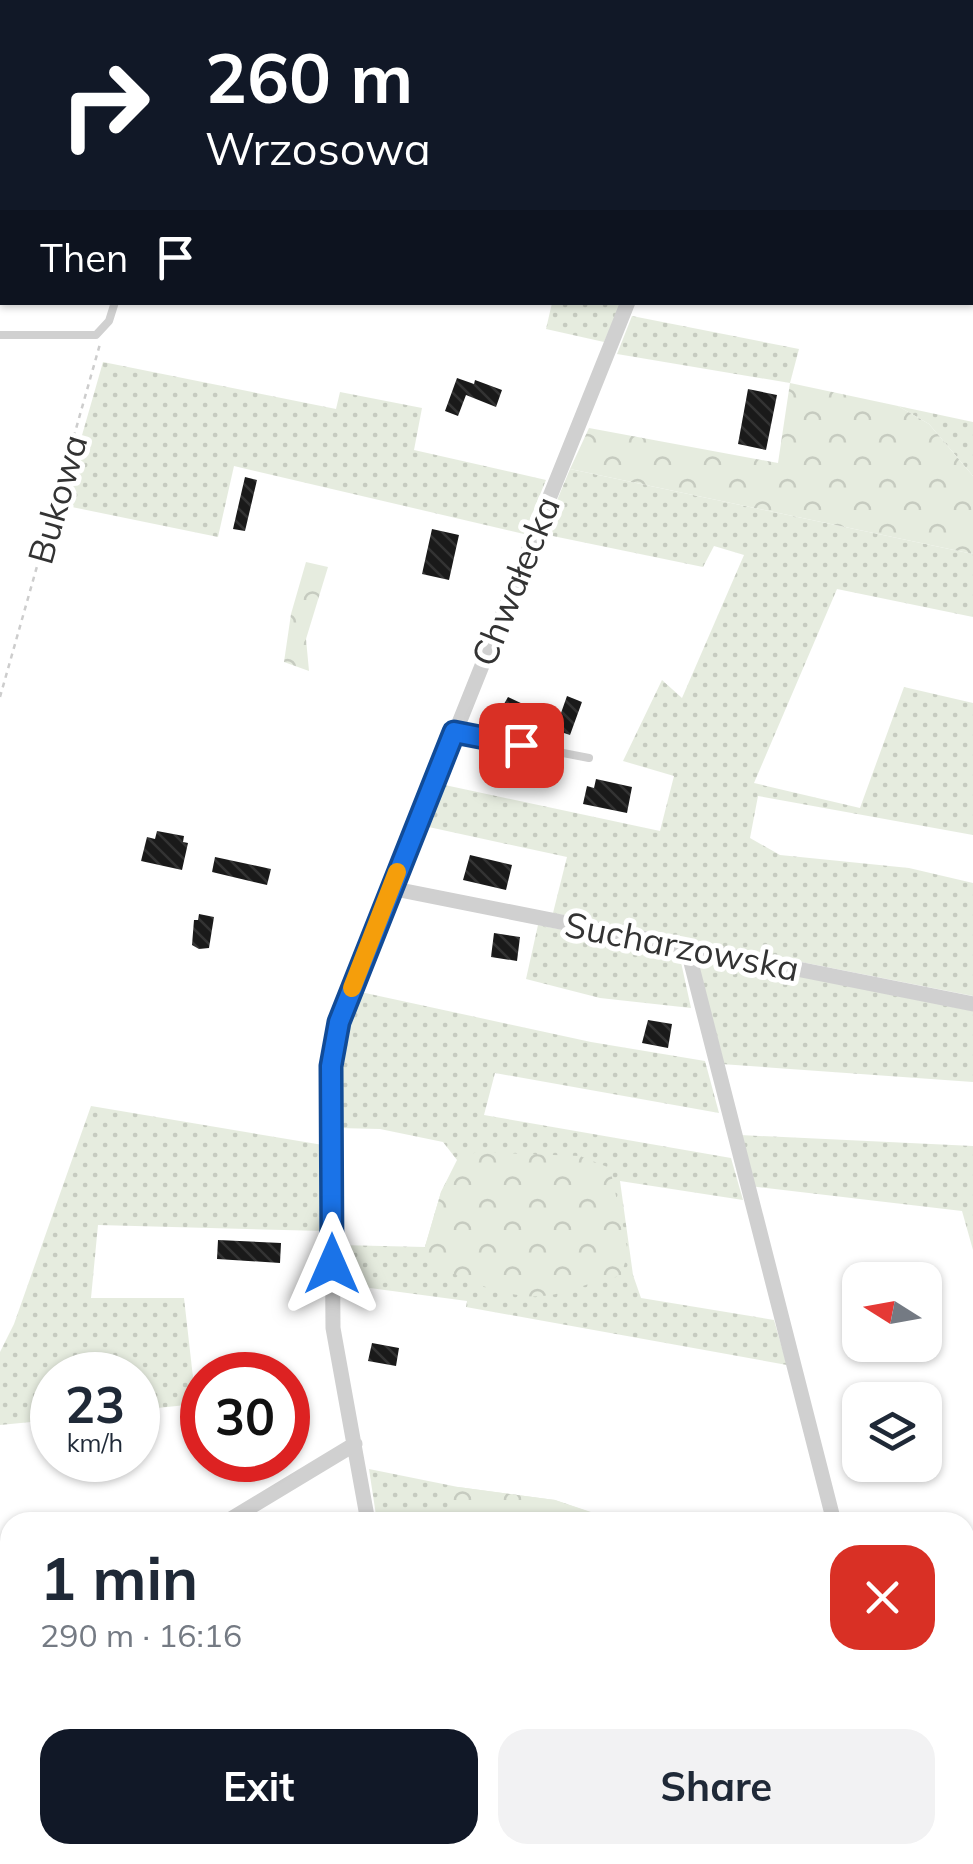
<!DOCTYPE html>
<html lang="en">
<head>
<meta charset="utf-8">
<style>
	:root { --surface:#fff; --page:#f2f2f3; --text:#1f2937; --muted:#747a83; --accent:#111827 }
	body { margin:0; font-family:Mulish,sans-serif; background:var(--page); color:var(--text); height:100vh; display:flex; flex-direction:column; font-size:38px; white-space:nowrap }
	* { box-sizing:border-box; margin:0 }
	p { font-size:32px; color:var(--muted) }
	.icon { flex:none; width:55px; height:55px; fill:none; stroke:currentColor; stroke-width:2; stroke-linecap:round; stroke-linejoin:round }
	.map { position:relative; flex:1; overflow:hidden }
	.details { position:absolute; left:0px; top:1512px; width:975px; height:352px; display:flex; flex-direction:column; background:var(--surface); border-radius:30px 30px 0 0; box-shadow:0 2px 8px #0004 }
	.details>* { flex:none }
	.guide { position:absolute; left:0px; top:0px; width:975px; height:305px; box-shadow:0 2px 8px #0004; background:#111827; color:#fff; overflow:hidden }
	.needle { width:65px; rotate:281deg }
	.buttons { position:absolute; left:842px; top:1262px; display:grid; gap:20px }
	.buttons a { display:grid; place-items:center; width:100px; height:100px; border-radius:20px; background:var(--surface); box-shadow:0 2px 8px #0004; font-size:50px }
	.speed { position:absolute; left:30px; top:1352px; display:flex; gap:20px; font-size:50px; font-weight:700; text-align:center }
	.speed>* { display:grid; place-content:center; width:130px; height:130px; border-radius:50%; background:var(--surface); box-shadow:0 2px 8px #0004; line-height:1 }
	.speed small { font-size:25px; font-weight:400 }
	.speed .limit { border:15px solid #d22; background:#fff; color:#111 }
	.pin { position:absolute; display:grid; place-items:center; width:85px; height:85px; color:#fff; margin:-42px; border-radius:20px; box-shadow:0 5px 15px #0006 }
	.me { position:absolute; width:110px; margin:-55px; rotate:0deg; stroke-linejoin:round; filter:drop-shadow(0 0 8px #0008) }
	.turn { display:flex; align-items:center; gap:35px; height:210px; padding:0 40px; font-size:45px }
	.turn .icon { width:130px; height:130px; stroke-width:2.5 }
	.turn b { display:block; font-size:70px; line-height:85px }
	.then { display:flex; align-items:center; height:95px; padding:0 40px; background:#0003; gap:20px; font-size:38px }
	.round { display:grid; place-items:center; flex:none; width:105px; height:105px; border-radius:30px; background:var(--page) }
	.overview { display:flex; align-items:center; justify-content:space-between; height:170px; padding:0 40px }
	h1 { font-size:60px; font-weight:700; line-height:75px }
	.cta { display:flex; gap:20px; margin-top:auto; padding:20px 40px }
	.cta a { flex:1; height:115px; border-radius:30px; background:var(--accent); color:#fff; font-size:40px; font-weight:700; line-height:115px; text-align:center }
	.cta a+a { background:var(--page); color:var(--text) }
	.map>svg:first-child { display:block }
	.grass { fill:url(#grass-dots) }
	.forest { fill:url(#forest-crowns) }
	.building { fill:url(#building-back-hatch) }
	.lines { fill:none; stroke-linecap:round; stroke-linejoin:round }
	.path { stroke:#cdcdcd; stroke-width:2.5; stroke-dasharray:5 5; stroke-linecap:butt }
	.lane { stroke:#d0d0d0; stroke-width:8 }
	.street { stroke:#d0d0d0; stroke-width:15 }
	.route-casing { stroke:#114b97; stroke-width:25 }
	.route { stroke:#1a73e8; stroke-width:18 }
	.slow { stroke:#f59e0b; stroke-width:18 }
	.labels { text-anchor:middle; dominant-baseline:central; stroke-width:10; stroke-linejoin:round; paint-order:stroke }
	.street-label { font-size:35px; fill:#333; stroke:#fff }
</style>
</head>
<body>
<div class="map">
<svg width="973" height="1864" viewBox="0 0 973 1864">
	<defs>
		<pattern id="grass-dots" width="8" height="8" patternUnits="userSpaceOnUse" patternTransform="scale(2.5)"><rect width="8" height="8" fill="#e6ecdf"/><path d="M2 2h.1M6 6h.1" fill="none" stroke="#c6cbc0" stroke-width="1.8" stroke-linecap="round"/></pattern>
		<pattern id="forest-crowns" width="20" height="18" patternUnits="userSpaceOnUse" patternTransform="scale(2.5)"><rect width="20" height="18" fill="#e6ecdf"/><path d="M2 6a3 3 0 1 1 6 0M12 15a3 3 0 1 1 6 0" fill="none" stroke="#c6cbc0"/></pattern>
		<pattern id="building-back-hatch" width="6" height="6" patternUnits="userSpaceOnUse" patternTransform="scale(2.5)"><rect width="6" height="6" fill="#1a1a1a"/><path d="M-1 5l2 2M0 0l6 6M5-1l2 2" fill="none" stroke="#333"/></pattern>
	</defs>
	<rect width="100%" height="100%" fill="#fff"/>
	<path class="grass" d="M552 303H621L604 342 546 329Z
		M632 316 799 349 790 383 617 354Z
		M103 362 336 409 340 392 422 408 414 450 546 480 524 534 234 466 218 537 62 505Z
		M898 406 973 422V476L929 424Z
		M570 469 973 554V617L837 589 754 783 860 808 904 687 973 703V835L758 796 750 838 780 855 909 868 973 883V996L553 913 567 857 424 826 440 784 660 831 674 776 623 761 662 680 682 698 744 555 714 546 703 567 543 534Z
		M538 925 679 953 691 1008 600 998 526 979Z
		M694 955 973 1011V1082L721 1064Z
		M356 991 591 1042 705 1061 719 1113 495 1073 484 1115 731 1158 743 1200 620 1181 633 1275 641 1298 774 1320 787 1365 466 1307 467 1301 340 1284 339 1245 425 1247 441 1192 457 1160 443 1142 380 1129 338 1128 337 1051Z
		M91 1106 323 1145 324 1231 98 1225 91 1298H184L196 1404 138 1410V1375H52V1420L0 1425V1352L14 1324Z
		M740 1135 973 1146V1250L962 1211 749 1186Z
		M369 1469 458 1487 555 1500 621 1522H377Z
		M965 1634H973V1787L965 1785Z
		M10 1754V1855H137L142 1864H0V1759Z
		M432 1855H613L612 1864H433Z"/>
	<path class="forest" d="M790 383 898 406 929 424 973 476V554L570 469 589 428 778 463Z
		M306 562 328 567 306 639 309 671 284 662 291 614Z
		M476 1152 580 1156 610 1168 628 1252 621 1276C594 1279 569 1294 543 1296 502 1300 459 1275 421 1260L441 1192 458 1160Z
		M458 1487 555 1500 618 1522H462L451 1515 447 1498Z"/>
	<path class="building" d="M457 378 474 384 475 380 502 390 496 407 466 395 458 416 445 411Z
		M748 389 777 395 766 450 738 444Z
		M245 477 257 480 245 531 233 529Z
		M432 529 459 535 449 580 422 574Z
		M567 696 582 702 570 735 555 730Z
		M508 697 525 705 512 735 490 728Z
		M596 779 632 787 627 813 583 804 587 786 594 788Z
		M157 831 184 836 183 842 188 843 182 870 141 861 147 837 155 839Z
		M470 855 512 865 506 890 463 880Z
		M215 857 271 869 267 885 212 872Z
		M199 914 214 917 209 948 199 949 192 945 194 920H198Z
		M494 933 520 937 517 961 491 957Z
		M648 1020 672 1024 668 1048 642 1043Z
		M218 1240 281 1243 280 1263 217 1259Z
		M372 1343 399 1348 396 1366 368 1361Z"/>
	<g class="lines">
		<path class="path" d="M20 0 21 2
			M453 0V2
			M0 25 2 26
			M0 697 100 344
			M0 1805 10 1800"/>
		<path class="lane" d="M0 335H96L109 321 115 302
			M454 732 589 758"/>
		<path class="street" d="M972 83H973
			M390 888 973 1004
			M687 947 834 1522
			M226 1522 355 1444
			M368 1522 333 1328 331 1066 339 1022 628 302
			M0 1654 10 1652
			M424 1855 425 1864
			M917 1855 920 1864"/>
	</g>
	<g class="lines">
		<g class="route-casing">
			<path id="route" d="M332 1264 331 1066 339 1022 454 732 521 745"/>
		</g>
		<use href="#route" class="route"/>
		<path class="slow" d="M352 988 397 872"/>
	</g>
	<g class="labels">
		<g class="street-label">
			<text transform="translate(57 499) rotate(-74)">Bukowa</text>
			<text transform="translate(515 581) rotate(-68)">Chwałecka</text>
			<text transform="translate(682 946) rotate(11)">Sucharzowska</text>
		</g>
	</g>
</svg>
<div class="buttons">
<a><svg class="needle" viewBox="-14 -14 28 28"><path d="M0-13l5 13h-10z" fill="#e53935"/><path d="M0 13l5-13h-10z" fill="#747a83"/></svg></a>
<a><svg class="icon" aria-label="layers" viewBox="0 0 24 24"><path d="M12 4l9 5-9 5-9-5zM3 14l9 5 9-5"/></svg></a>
</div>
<div class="speed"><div>23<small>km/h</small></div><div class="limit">30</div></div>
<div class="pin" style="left:521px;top:745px;background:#d93025"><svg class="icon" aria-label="arrive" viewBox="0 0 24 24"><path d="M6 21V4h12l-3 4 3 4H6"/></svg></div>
<svg class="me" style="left:332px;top:1264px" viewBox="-20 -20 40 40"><path d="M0-17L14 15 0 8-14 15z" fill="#1a73e8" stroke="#fff" stroke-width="4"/></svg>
<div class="guide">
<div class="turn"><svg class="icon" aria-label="right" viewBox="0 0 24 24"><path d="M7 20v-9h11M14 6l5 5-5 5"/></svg><div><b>260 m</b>Wrzosowa</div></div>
<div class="then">Then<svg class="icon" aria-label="arrive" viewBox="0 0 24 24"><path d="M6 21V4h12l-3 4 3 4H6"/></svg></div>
</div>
<section class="details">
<div class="overview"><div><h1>1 min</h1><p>290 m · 16:16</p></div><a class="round" style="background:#d93025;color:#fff"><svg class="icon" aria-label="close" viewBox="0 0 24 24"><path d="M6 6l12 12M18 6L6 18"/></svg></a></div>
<div class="cta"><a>Exit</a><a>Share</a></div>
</section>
</div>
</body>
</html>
